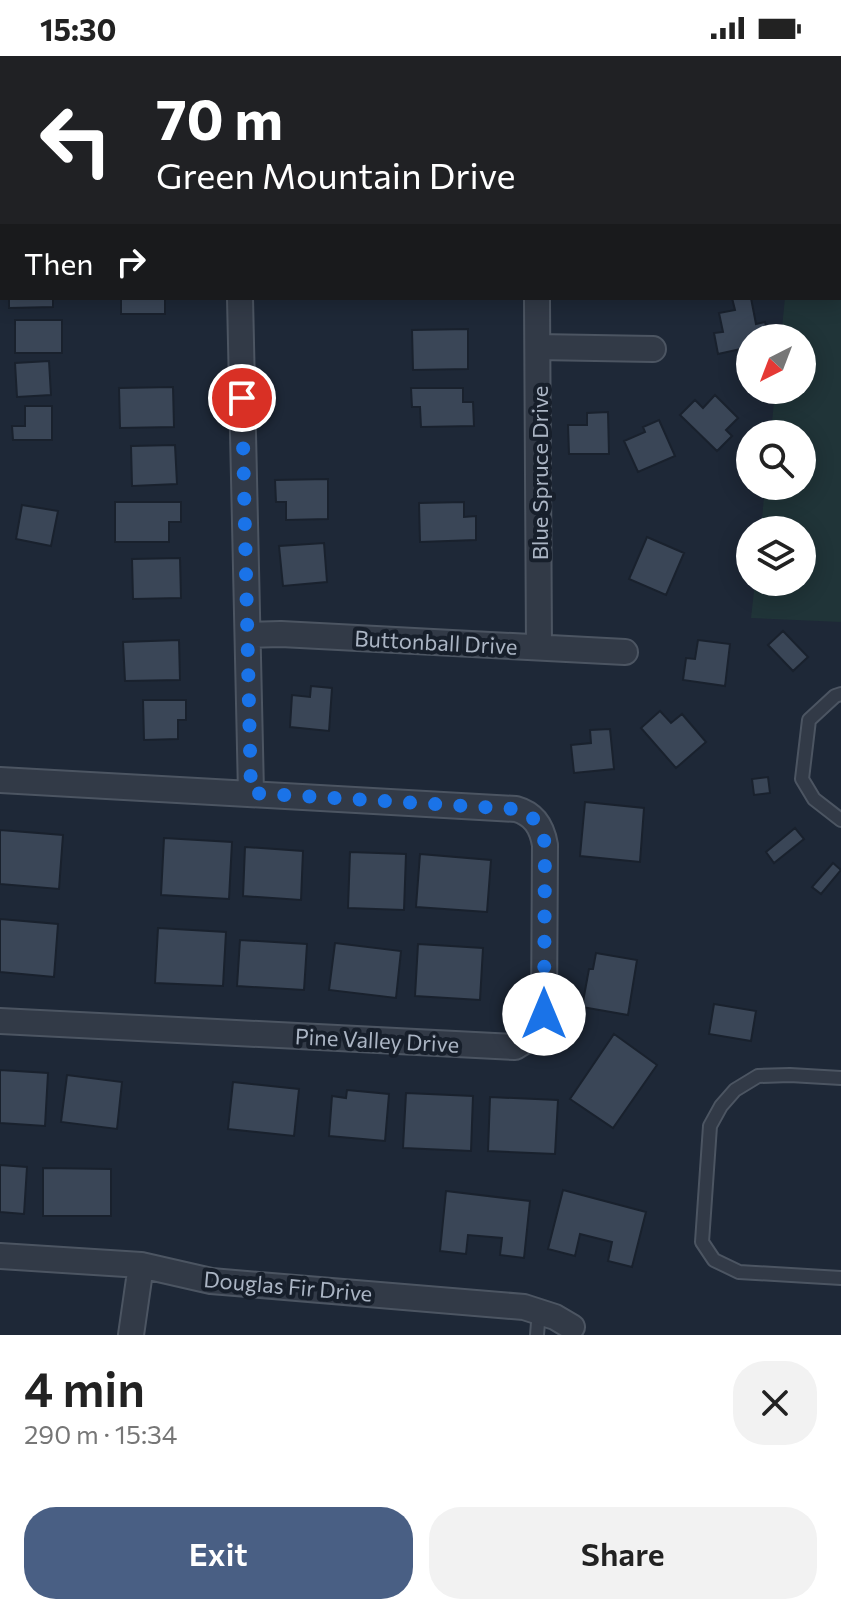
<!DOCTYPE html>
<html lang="en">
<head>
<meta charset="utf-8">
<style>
	:root { --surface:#fff; --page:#f2f2f2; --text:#222; --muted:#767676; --accent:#495f84 }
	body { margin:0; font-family:Commissioner,sans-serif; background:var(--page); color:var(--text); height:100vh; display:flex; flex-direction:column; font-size:30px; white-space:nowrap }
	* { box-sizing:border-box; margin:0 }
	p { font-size:26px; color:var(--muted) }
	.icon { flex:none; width:44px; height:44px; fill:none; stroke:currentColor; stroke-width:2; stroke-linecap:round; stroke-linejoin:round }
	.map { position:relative; height:1279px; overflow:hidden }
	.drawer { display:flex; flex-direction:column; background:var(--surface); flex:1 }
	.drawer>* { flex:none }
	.hud { position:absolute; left:0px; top:0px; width:842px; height:244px; box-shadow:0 4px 20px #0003; background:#202124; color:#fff; overflow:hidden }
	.needle { width:52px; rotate:222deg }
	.controls { position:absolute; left:736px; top:268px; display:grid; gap:16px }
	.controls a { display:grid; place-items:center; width:80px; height:80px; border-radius:50%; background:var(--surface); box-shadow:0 4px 20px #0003; font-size:40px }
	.pin { position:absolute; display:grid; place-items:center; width:68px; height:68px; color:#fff; margin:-34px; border:4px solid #fff; border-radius:50%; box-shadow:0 2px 8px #0007 }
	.me { position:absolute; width:88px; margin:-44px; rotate:0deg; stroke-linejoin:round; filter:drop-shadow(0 0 6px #0008) }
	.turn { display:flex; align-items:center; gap:28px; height:168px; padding:0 24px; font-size:36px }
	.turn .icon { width:104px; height:104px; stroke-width:2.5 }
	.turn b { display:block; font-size:56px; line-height:68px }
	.then { display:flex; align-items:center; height:76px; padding:0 24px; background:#0003; gap:16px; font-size:30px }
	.round { display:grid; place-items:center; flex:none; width:84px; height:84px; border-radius:32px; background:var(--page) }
	.overview { display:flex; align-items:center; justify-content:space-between; height:136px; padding:0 24px }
	h1 { font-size:48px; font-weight:600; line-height:60px }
	.cta { display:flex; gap:16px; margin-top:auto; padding:16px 24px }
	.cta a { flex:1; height:92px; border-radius:32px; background:var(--accent); color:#fff; font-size:32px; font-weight:600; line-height:92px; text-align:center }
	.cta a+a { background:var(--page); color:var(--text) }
	.status { display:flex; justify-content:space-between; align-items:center; height:56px; padding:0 40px; background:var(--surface); direction:ltr }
	.status svg { height:22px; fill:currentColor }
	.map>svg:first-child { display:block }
	.green { fill:#203438 }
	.building { fill:#3a4657; stroke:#19212d; stroke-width:2 }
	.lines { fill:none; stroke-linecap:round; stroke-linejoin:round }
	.lane-casing { stroke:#4c5562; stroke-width:16 }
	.street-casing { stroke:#4c5562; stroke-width:28 }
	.lane { stroke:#323a47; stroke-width:12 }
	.street { stroke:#323a47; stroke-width:24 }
	.route { stroke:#1a73e8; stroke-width:14; stroke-dasharray:0 25.2 }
	.labels { text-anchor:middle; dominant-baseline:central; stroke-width:8; stroke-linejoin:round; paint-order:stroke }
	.street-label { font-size:22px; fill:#abb5c4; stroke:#171f2b }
</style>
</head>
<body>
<div class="status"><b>15:30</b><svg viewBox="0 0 49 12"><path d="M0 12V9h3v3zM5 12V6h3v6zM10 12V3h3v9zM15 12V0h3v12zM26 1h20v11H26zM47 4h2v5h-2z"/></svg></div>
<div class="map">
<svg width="841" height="1279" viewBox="0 0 841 1279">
	<rect width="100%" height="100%" fill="#1e2837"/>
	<path class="green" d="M810 0H841V566L751 562 755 526H802V474H761L765 430H802V378H771L775 334H802V282H781L785 242H840V2Z"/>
	<path class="building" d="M9 242H53V251L9 252Z
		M121 242H165V258H121Z
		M732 242H751L756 268 765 266 769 282H750V291L718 298 714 277 723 276 719 257 735 254Z
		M15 264H62V297H15Z
		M468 273V313L413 314 412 274Z
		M49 305 51 339 17 341 15 307Z
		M173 331 174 371 120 372 119 332Z
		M411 332H463V346H473L474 370 421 371 420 351H412Z
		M715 339 738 362 726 374 732 380 717 395 680 359 695 344 703 352Z
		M25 350H52V384H13L12 370H25Z
		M608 356 609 398H569L568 369H587V357Z
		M659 364 675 400 638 416 624 385 645 376 643 371Z
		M175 389 177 428 132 430 131 390Z
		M328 423V463L286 464V446H276L275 424Z
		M115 446H181V466H169V486H115Z
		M464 446V461L476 460V484L420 486 419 447Z
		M22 449 58 455 51 490 16 483Z
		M647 481 684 497 666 539 629 523Z
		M324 487 327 526 283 530 279 490Z
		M180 502 181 542 133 543 132 503Z
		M783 575 808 601 793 615 768 589Z
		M179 584 180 624 125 625 123 586Z
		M698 584 730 588 725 630 683 624 686 602 695 603Z
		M311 630 332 632 329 675 290 671 292 639 310 641Z
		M143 644H186V664H178V683L144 684Z
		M660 655 671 667 682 658 706 686 676 712 641 672Z
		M610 673 614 713 574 717 571 689 591 687 590 674Z
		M768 721 770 737 754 739 752 723Z
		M585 746 644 752 640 806 580 800Z
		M795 772 804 783 774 807 766 796Z
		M0 774 63 779 59 833 0 828Z
		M164 782 232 786 229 843 161 839Z
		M245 791 303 795 301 844 243 840Z
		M350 796 406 798 404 854 348 852Z
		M420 798 491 804 487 856 416 851Z
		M833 807 841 814 821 838 812 831Z
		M0 863 58 868 54 921 0 916Z
		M158 872 226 876 223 930 155 927Z
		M240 884 307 888 304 934 237 930Z
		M335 887 401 895 396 942 329 934Z
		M418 888 483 892 480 944 415 940Z
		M596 897 637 904 628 959 582 951 589 913H593Z
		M714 948 756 955 751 985 709 978Z
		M614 978 657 1009 613 1072 570 1043Z
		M0 1014 48 1017 45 1070 0 1067Z
		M67 1019 122 1026 117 1073 61 1066Z
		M233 1026 299 1033 294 1080 228 1073Z
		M347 1034 389 1038 385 1085 329 1080 332 1040 346 1042Z
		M406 1037 473 1040 471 1095 403 1092Z
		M490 1041 558 1044 555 1098 488 1095Z
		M0 1109 27 1111 24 1158 0 1156Z
		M43 1112 111 1113V1160H43Z
		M563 1134 646 1156 632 1211 608 1205 612 1186 580 1178 575 1200 548 1193Z
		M446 1135 530 1145 524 1202 500 1199 502 1182 468 1179 466 1198 440 1195Z"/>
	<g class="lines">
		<g class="lane-casing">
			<path id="lane" d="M841 638 835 640 809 664 802 723 814 743 841 764
				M841 1022 790 1019 758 1020 735 1034 721 1050 710 1070 702 1186 714 1204 739 1216 841 1222
				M537 1279 539 1254"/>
		</g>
		<g class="street-casing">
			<path id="street" d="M528 0V2
				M330 2 398 0
				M240 242 251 737
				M537 242 539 591
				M538 291 653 293
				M248 579 281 578 625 596
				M0 724 516 753C534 758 542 771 545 789L544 958 533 980 515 991 0 965
				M0 1200 141 1209 211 1225 524 1251 555 1261 572 1271
				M131 1279 141 1209"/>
		</g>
		<use href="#lane" class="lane"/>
		<use href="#street" class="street"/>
	</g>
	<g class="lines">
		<path class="route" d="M242 342 251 737 516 753C534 758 542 771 545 789L544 958"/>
	</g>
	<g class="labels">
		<g class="street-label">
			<text transform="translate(539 417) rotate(-90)">Blue Spruce Drive</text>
			<text transform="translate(436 586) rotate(3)">Buttonball Drive</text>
			<text transform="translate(377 984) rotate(3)">Pine Valley Drive</text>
			<text transform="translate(288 1230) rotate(5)">Douglas Fir Drive</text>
		</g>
	</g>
</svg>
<div class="controls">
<a><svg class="needle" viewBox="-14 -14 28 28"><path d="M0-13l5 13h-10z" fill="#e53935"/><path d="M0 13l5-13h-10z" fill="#767676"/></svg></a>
<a><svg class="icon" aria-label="search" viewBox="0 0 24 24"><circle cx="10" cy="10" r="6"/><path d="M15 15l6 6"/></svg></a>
<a><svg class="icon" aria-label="layers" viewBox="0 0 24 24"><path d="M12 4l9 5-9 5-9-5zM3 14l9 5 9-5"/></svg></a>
</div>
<div class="pin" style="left:242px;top:342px;background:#d93025"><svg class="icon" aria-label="arrive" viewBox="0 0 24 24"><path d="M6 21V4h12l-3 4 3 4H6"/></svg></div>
<svg class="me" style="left:544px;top:958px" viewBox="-20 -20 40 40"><circle r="19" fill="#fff"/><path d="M0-13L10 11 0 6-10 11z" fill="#1a73e8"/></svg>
<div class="hud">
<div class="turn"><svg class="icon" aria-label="left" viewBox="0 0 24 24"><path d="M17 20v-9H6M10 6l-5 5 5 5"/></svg><div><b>70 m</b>Green Mountain Drive</div></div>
<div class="then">Then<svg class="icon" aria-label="right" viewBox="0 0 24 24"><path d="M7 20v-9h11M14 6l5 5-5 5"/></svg></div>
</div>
</div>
<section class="drawer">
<div class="overview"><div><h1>4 min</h1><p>290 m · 15:34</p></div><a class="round"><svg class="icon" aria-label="close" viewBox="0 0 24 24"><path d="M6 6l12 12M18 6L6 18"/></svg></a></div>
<div class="cta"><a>Exit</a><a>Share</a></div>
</section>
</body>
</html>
